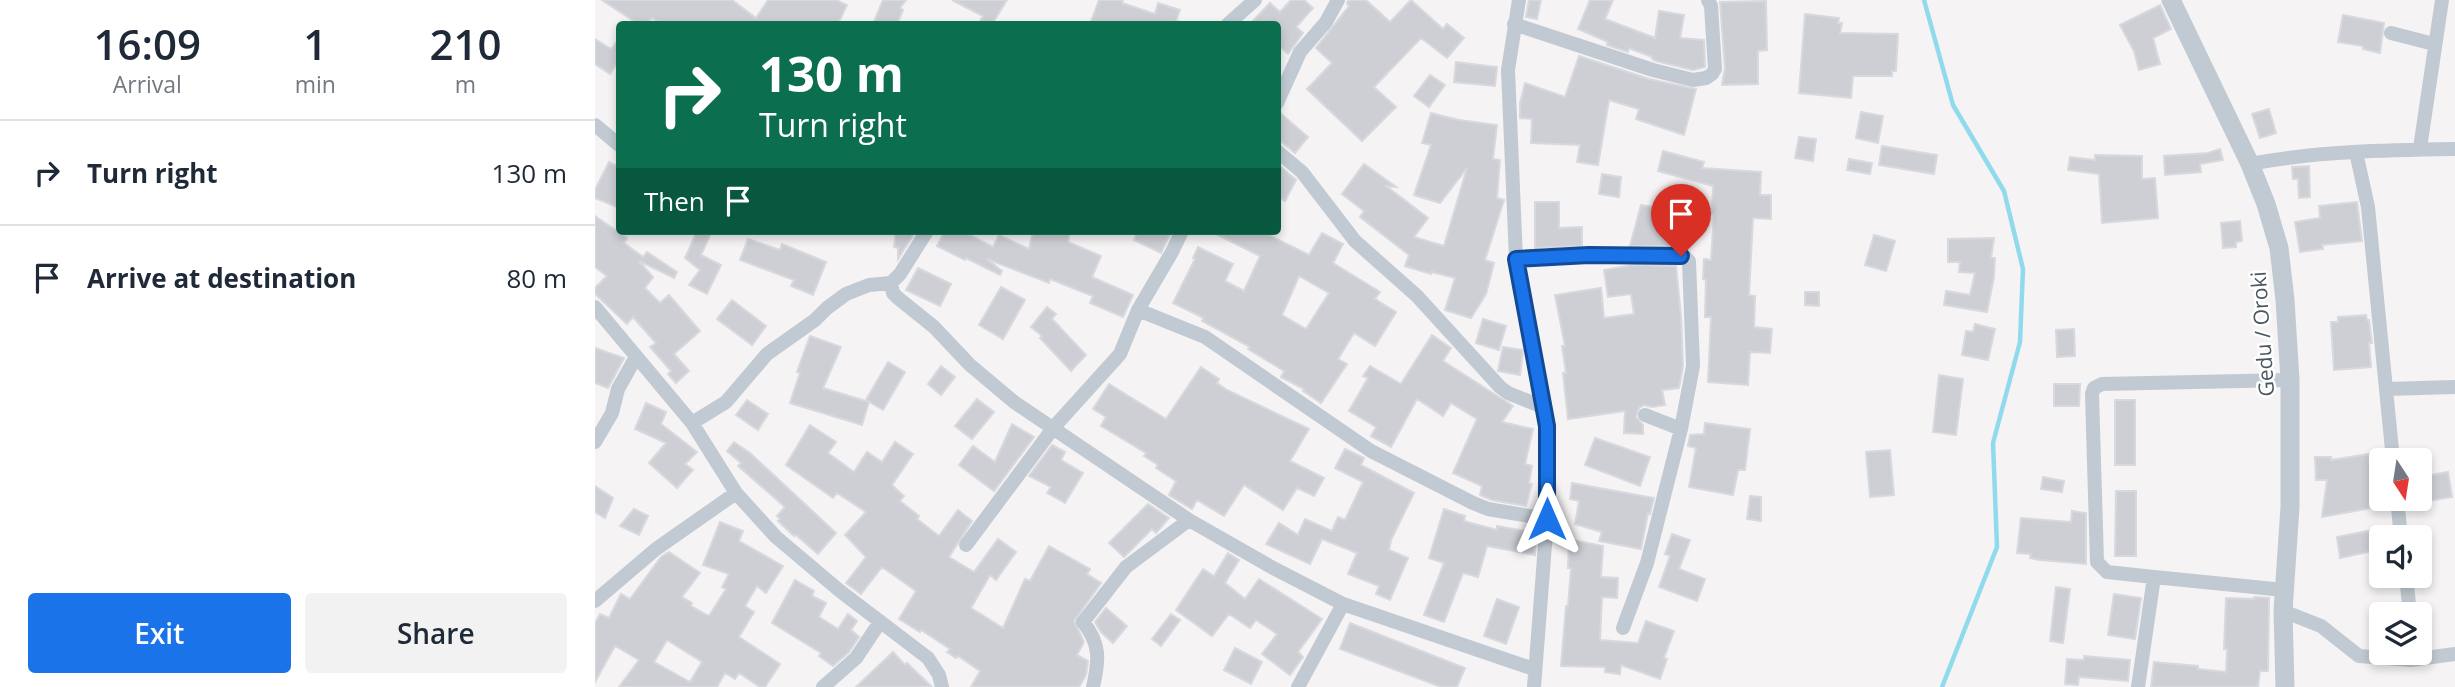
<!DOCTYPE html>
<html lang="en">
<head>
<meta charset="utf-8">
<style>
	:root { --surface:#fff; --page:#f2f2f3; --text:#1f2937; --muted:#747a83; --line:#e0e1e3; --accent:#1a73e8 }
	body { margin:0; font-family:"Open Sans",sans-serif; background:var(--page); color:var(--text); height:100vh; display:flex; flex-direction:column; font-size:26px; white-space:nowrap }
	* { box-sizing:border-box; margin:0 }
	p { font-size:23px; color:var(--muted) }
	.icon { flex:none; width:38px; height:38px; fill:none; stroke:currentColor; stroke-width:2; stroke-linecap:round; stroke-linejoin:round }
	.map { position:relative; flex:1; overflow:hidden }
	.side { display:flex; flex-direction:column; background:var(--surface); width:595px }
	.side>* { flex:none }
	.hud { position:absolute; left:21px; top:21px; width:665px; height:214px; border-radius:7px; box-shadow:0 4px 10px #0003; background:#0b6e4f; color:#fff; overflow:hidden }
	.needle { width:46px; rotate:168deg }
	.fabs { position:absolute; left:1774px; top:448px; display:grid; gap:14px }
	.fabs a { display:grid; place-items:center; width:63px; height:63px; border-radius:7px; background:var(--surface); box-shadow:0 4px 10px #0003; font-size:35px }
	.pin { position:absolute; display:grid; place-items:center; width:60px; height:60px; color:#fff; margin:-72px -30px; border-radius:50% 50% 50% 0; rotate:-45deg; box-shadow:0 0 7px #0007 }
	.pin .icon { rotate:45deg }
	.me { position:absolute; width:77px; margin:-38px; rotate:0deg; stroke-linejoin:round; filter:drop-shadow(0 0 5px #0008) }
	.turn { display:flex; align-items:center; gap:24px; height:147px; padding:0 28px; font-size:32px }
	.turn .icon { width:91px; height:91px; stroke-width:2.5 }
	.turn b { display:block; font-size:49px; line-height:60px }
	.then { display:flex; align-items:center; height:66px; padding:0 28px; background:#0003; gap:14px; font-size:26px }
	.eta { display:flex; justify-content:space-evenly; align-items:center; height:119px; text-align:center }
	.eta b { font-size:42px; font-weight:600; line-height:49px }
	.action { display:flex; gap:14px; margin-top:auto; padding:14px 28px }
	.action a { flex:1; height:80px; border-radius:7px; background:var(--accent); color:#fff; font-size:28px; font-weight:600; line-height:80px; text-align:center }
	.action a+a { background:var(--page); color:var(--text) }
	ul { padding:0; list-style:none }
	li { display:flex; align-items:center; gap:21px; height:105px; padding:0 28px; border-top:2px solid var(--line) }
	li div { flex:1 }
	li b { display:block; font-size:26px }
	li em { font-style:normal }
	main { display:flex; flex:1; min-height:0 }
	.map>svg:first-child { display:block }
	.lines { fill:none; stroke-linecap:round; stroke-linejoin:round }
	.stream { stroke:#90daee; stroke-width:4.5 }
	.building { fill:#cdcfd5; stroke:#d7d9de; stroke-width:2; fill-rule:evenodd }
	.minor { stroke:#c1cad2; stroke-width:14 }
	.tertiary { stroke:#c1cad2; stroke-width:19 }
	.route-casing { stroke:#114b97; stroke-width:18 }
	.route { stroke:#1a73e8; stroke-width:12 }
	.labels { text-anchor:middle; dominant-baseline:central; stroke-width:5; stroke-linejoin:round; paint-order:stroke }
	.street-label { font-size:21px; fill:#4a5661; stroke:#fff }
</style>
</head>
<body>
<main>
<section class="side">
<div class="eta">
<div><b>16:09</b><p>Arrival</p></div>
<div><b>1</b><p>min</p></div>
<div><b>210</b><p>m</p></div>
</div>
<ul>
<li><svg class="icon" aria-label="right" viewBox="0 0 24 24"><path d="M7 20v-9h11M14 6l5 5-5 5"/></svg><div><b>Turn right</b></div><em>130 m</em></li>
<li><svg class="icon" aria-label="arrive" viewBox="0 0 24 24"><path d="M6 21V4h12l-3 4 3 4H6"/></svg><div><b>Arrive at destination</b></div><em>80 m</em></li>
</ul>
<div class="action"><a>Exit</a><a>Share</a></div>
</section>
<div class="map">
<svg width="1860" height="687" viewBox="0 0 1860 687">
	<rect width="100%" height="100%" fill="#f5f3f3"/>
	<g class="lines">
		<path class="stream" d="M1329 0 1358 105 1409 191 1428 269 1425 342 1398 443 1402 547 1347 687"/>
	</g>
	<path class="building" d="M7 0H137L161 18 173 0H241L252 5 243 24H66L57 18 52 24H43Z
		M288 0H311L305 8 308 10 302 24H278Z
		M357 0H412L397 24 385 21 388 16Z
		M504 0H528L527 3 560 14 563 3 585 10 581 21 586 22V24H495Z
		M696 0H709L718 8 701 27 708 33 693 54 682 44V24H655L675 3 685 12Z
		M753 0H771L795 22 816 0 848 29 852 24 869 38 852 58 826 38 779 87 801 107 767 141 712 89 737 63 721 48 754 6 752 4Z
		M934 0H946L942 19 931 17Z
		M995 0H1018L1010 19 1060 38 1064 11 1089 15 1085 38 1109 40 1110 67 1098 70 1061 61 1057 59V57L1034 48 1033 52 1012 45 1013 42 983 29Z
		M1171 1 1172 50 1163 51V84L1127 85 1130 68 1125 2Z
		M1565 5 1576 29 1558 38 1565 64 1544 70 1539 51 1525 25Z
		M1210 14 1244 18 1243 23H1247L1245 33 1303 34 1301 71H1297V76H1258L1256 98 1204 93Z
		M1748 15 1789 23 1785 53 1768 49V46L1743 42Z
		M0 39 16 49 24 39V60L15 74 0 64Z
		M984 56 1054 79 1101 89 1089 135 1041 119 1044 109 1014 100 1003 165 982 162 985 145 936 143 937 119 925 118V103L930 83 970 97Z
		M861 62 902 67 900 86 859 82Z
		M835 75 850 85 834 107 819 96Z
		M1674 109 1681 133 1665 138 1657 114Z
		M684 112 713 137 700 153 682 138Z
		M1266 112 1288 116 1283 143 1261 138Z
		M836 113 864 120 902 125 898 159 905 160 902 198 909 200 890 260 899 263 891 294 876 318 850 310 860 278 837 272 836 274 810 266 814 255 765 217 769 211 747 194 769 164 801 187 791 186 833 218 819 237 849 246 872 168 845 203 819 195 836 145 827 143Z
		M1204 137 1221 139 1218 161 1200 158Z
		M1287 146 1342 155 1339 174 1284 165Z
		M1625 149 1628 160 1605 164 1606 172 1570 175 1569 156 1613 153Z
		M1068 151 1109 162 1107 168 1166 172 1165 195H1176V219L1158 218 1154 295 1160 296 1159 327 1177 329 1175 353 1155 352 1153 385 1113 382 1116 317H1110L1111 280 1108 279 1109 259 1116 260 1119 214H1117L1118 186 1063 171Z
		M1500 155 1547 156V179L1560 178 1563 218 1507 223 1504 174 1473 170 1475 157 1500 160Z
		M1254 159 1277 163 1275 174 1252 170Z
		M14 162 24 167V208L0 198V190Z
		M685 166 701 180 690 201 682 196V172Z
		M1714 166 1715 197 1704 198 1703 179H1698L1697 167Z
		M1007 174 1026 177 1024 197 1004 194Z
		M940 202H964V228L987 227V246L940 248Z
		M1762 202 1767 241 1727 245 1728 249 1705 252 1700 222 1725 218 1724 206Z
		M1046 205 1092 213 1084 246H1035Z
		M0 216 32 238 29 243 48 257 52 252 82 272 79 278 44 261 58 277 50 288 65 303 74 295 105 331 79 354 94 371 81 383 73 374 76 371 55 347 61 343 38 317 32 324 0 294V288L12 276 0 267Z
		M1645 221 1647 241 1641 242V247L1628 248 1626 223Z
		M102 231H117L106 255 126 265 112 294 94 285 105 270 90 258Z
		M301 231H317V237L303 259V248L299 247Z
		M350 231H367L398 247 404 235 434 249 438 231H475L473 242 506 256 497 277 538 295 528 317 495 303 498 296 455 279 454 283 392 259 407 271 405 275 371 258 370 260 342 246Z
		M543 231H568L575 234 566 253 539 240Z
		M615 231H666L714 255 727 233 748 244 738 263 785 292 780 299 801 312 780 346 759 333 743 359 752 364 726 403 708 391 709 389 686 377 689 371 653 349 655 347 607 321 609 318 578 303 600 259 598 258 603 247 638 264 630 281 649 291 665 256ZM704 276 734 293 711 329 687 315Z
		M1279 235 1300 241 1291 271 1270 265Z
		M1399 238 1396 258H1400L1399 277 1392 312 1349 305 1351 291 1375 295 1380 273 1364 272 1365 262H1353V239Z
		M153 239 185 250 187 244 231 262 218 295 196 286 199 280 145 260Z
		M1038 265 1081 266 1086 316 1088 366 1084 388 1067 390 1070 405 1057 407 1049 405 1044 408 1041 417 1048 425V434L1029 433 1030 411 973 419 968 373H971L967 346H970L960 295 1006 288 1009 318 1039 314 1036 294 1013 297 1009 270Z
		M323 268 356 284 345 306 311 290Z
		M406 287 430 300 408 339 384 325Z
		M1210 292H1224V306L1210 305Z
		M137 300 171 326 157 345 122 319Z
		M452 307 461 314 457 319 491 355 476 371 445 338 447 336 436 327Z
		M1771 315 1772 320H1774L1777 343H1774L1776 367 1739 370 1736 322H1743V317Z
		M888 319 911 326 904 350 881 343Z
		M1380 324 1400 329 1393 360 1367 355 1371 331 1378 332Z
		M1479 329 1480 356 1462 357 1461 330Z
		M837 335 856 348 848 361 918 406 907 422 938 429 930 464 937 466 934 483 937 484 931 506 897 500 885 495 887 486 858 473 882 419 856 403 848 416 822 399 796 447 776 436 781 427 754 411 773 378 768 376 775 366 806 384Z
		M215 336 246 347 228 388 274 402 267 425 195 403 205 373 202 372Z
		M908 347 928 350 925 375 903 371Z
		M0 348 29 358 13 388 0 383Z
		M293 362 310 372 288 410 271 400Z
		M346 366 360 377 346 395 333 384Z
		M606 367 624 379 622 383 632 390 714 429 695 461 729 478 719 496 702 488 688 510 649 485 629 516 602 500 597 509 574 495 581 481 561 468 563 465 549 456 551 453 506 426 511 417 498 409 514 384 571 419Z
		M1344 375 1368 379 1361 435 1338 432Z
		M1459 384H1485L1484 406H1459Z
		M382 399 399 412 377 439 360 426Z
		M152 400 173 414 163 430 141 415Z
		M1520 400H1540V465H1520Z
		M51 403 71 412 66 424 102 452 90 464 98 470 82 488 54 463 71 443 40 429Z
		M1110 423 1155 429 1150 470H1143L1138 495 1094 487 1101 448 1093 446 1095 435 1109 434Z
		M417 424 439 437 399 491 364 465 378 446 400 462Z
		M215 425 241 442 233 453 259 472 272 452 287 462 300 442 318 454 297 485 309 496 305 501 324 516 322 519 344 536 363 510 377 521 354 557 379 572 403 539 421 552 401 580 395 575 376 608 408 628 430 579 435 581 454 546 495 569 492 574 506 583 479 621 489 642 482 655 493 661 491 675 484 687H376L385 671 363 656 361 658 352 652 355 649 326 630 325 632 304 619 321 591 287 567 266 594 251 583 271 557 250 535 271 512 242 493 238 498 191 465Z
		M1000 438 1055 457 1045 486 990 465Z
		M139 442 155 453 241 533 223 554 201 535 199 536 183 521 185 519 182 516 190 507 143 466 146 463 132 451Z
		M457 445 470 452 466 460 488 473 470 503 452 493 456 487 434 476Z
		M750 449 769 458 766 465 819 493 796 540 794 550 813 558 795 600 781 594 784 586 753 574 762 553 727 539 715 564 671 544 684 523 703 535 710 519 737 531 743 517 750 520 768 482 740 468Z
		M1295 450 1299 495 1275 497 1271 452Z
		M1786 452 1787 506 1727 517 1732 480H1721L1720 457H1736V460Z
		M1853 472 1857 497 1827 502 1825 477Z
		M1448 477 1469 481 1467 492 1446 489Z
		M977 483 1059 498 1055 514 1053 513 1046 549 1004 541 1007 532 980 524 984 501 975 499Z
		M0 486 18 498 10 518 0 512Z
		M1521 491H1541V556H1520Z
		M1155 496 1166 497V521L1152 519Z
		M553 504 574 518 561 533 557 529 529 557 514 543Z
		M39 509 53 516 44 535 25 526Z
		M849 509 870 516 869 521 902 530V526L941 533 940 555 892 546 883 577 868 573 849 622 829 615 849 563 834 558Z
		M1477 511 1491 513V564L1445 560 1435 558 1436 554 1422 553 1426 518 1476 522Z
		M125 522 148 531 144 541 188 566 171 593 162 586 150 606 159 612 144 637 185 664 170 687H165L144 673 140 679 130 673 122 687H24L44 660 20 646 0 682V623L5 614 14 618 26 594 35 599 66 557 74 552 105 573 87 597 97 603 96 606 114 616 131 589 127 587 134 574 108 565ZM72 640 107 662 95 682 59 662Z
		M1787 528V549L1745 558 1742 537Z
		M1077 534 1095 540 1084 569 1110 579 1102 601 1064 587 1075 556 1070 554Z
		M978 540 1008 546 1006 577 1023 578 1022 598 1007 597 1005 640 1043 643 1051 621 1079 631 1069 658 1072 659 1065 679 1026 665 1025 674 1010 672V667L966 666 971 606H973L976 568H973L974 543H977Z
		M633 553 644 560 630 583 650 599 664 579 727 619 703 652 708 657 695 675 667 654 682 634 661 620 655 628 634 614 617 636 581 610 608 569 619 576Z
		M200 580 219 591 217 596 231 603 224 617 243 629 253 614 262 621 256 630 264 637 254 652 238 666 224 656 226 653 177 623Z
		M1461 587 1475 589 1468 643 1455 641Z
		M1519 594 1546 598 1540 639 1513 635Z
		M1659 597 1674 598 1673 671H1665L1663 687H1556L1559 662 1603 666V669L1631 672 1632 649H1629L1631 598 1659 599Z
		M902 599 924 607 911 644 889 636Z
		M511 608 532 626 518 643 506 632 500 622Z
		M576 614 585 620 566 646 557 639Z
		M755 623 870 668 862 687H846L745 649Z
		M640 648 667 662 656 684 629 670Z
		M298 652 310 665 312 663 337 687H261Z
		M1489 656 1535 660 1533 681 1484 677 1483 685 1470 684 1472 659 1489 660Z"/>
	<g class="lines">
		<path class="minor" d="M924 0 913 70 921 259 952 427V519L939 687
			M633 24 660 0
			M919 24 1058 70 1098 80 1111 78 1117 74 1120 69 1116 6 1113 0
			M1796 33 1839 44
			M682 103 705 52 731 22 743 0
			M0 125 24 145
			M1825 148 1847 0
			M682 151 707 172 760 241 822 296 905 387 913 393 948 407
			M1761 152 1773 207 1798 460
			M1655 164C1723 151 1792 150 1860 149
			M332 231 305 274 296 283 298 293 303 298 339 327 375 365 419 402 594 520 678 568 748 604 939 669
			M921 259 994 255 1089 256 1094 261 1098 366 1086 429 1052 563 1028 628
			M0 307 97 423 141 493 181 537 245 591 333 658 344 675 347 687
			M543 310 610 337 776 451 878 503 893 509 952 519
			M1791 389 1860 387
			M1050 415 1086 429
			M97 423 131 402 172 354 220 320 232 308 251 294 274 285 296 283
			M0 442 17 413 23 389 41 357
			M1802 499 1806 537
			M371 545 459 427 525 354 543 310 577 252 587 231
			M1811 576 1815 614
			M1559 577 1512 572 1502 562 1497 394 1499 388 1507 384 1695 380
			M0 601 61 549 141 493
			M1688 611 1726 626 1764 656 1816 660 1860 654
			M228 687 261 658 285 622
			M498 687C504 661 506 644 488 622L531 567 594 520
			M703 687 748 604
			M1543 687 1559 577 1689 590"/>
		<path class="tertiary" d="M1576 0 1655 164 1671 204 1684 248 1690 300 1695 380V507L1688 611 1690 687"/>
	</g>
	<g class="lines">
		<g class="route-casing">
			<path id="route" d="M952 519V426L921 259 994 255 1086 256"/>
		</g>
		<use href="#route" class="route"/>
	</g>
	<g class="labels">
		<g class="street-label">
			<text transform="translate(1667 334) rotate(-94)">Gedu / Oroki</text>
		</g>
	</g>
</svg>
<div class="fabs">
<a><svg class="needle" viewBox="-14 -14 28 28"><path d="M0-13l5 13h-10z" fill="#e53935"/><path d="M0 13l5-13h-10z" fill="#747a83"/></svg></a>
<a><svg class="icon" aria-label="sound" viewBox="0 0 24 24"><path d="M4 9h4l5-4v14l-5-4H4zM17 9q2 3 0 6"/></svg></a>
<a><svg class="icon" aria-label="layers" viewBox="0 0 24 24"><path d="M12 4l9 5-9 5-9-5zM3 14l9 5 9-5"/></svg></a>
</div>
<div class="pin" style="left:1086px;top:256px;background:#d93025"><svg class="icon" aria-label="arrive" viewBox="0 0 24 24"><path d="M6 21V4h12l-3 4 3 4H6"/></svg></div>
<svg class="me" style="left:952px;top:519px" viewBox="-20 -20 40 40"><path d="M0-17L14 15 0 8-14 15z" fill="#1a73e8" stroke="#fff" stroke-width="4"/></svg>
<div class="hud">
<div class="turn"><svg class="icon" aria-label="right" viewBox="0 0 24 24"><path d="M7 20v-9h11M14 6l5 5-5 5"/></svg><div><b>130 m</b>Turn right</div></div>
<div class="then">Then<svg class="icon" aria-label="arrive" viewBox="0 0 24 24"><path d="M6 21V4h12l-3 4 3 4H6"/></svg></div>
</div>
</div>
</main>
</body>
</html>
